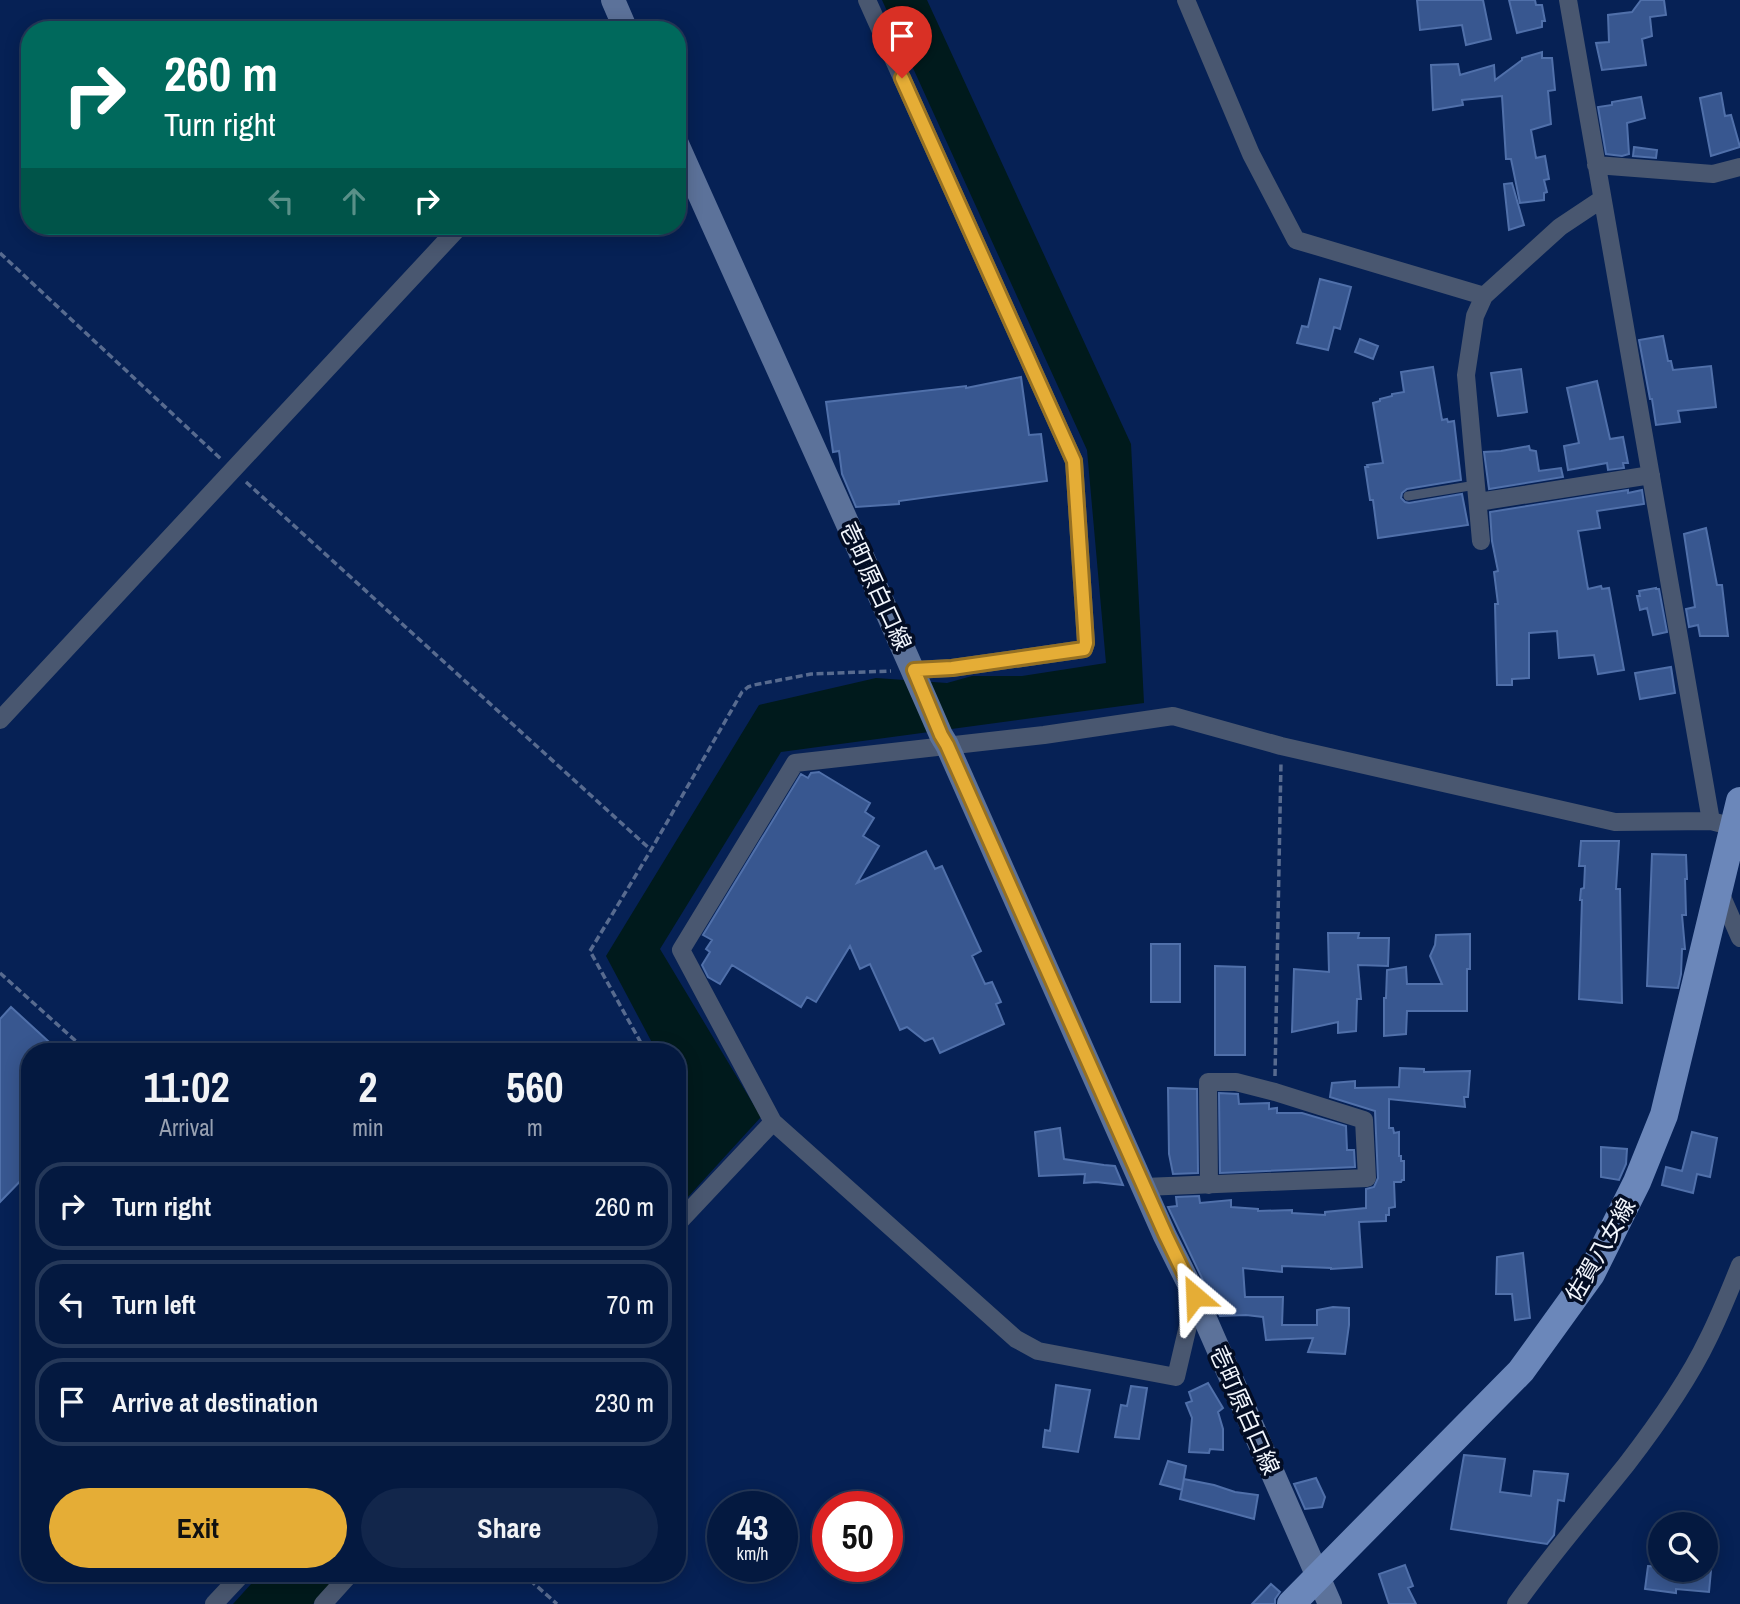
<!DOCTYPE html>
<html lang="en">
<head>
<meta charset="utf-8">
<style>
	:root { --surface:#041940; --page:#12264b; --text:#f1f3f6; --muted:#97a0b1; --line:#253859; --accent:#e5ad36 }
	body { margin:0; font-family:"Archivo Narrow","Noto Sans JP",sans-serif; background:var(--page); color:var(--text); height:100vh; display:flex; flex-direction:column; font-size:26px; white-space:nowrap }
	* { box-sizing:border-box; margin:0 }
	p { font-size:23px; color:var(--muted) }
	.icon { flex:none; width:38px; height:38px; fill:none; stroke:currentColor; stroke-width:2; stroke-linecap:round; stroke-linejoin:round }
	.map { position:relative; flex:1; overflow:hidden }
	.drawer { position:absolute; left:21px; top:1043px; width:665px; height:539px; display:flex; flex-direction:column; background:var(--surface); border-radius:28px; box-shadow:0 4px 18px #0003,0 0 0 2px var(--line) }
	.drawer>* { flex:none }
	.banner { position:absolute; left:21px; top:21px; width:665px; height:214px; border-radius:28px; box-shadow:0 4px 18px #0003,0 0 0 2px var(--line); background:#00695c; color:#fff; overflow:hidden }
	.controls { position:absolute; left:1648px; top:1512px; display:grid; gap:14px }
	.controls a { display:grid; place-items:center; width:70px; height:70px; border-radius:50%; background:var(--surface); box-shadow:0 4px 18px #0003,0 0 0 2px var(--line); font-size:35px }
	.speed { position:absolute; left:707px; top:1491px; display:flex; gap:14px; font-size:35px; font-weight:700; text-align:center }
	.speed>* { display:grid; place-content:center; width:91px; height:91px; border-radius:50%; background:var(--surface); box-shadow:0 4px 18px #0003,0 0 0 2px var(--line); line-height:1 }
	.speed small { font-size:18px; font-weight:400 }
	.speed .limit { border:10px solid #d22; background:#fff; color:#111 }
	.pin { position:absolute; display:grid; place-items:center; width:60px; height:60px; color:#fff; margin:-72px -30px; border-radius:50% 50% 50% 0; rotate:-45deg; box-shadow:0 0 7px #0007 }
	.pin .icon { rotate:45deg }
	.me { position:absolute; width:77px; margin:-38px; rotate:334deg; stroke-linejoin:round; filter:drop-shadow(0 0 5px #0008) }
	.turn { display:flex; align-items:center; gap:24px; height:147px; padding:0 28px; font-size:32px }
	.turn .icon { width:91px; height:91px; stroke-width:2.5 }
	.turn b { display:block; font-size:49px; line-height:60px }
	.lanes { display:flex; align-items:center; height:66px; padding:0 28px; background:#0003; justify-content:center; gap:35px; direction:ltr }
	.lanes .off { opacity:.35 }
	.eta { display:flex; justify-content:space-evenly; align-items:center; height:119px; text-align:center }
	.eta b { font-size:42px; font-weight:700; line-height:49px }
	.primary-button { display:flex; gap:14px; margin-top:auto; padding:14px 28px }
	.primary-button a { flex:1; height:80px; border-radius:42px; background:var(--accent); color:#111; font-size:28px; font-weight:700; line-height:80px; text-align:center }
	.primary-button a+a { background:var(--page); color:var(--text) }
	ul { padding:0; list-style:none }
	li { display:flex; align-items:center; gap:21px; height:88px; margin:0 14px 10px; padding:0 14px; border:4px solid var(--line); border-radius:28px }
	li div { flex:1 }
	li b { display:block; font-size:26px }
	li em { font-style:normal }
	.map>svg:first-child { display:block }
	.water { fill:#001a1c }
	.building { fill:#385790; stroke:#5070aa; stroke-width:2 }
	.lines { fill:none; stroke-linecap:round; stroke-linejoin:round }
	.path { stroke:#586b8f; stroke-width:3.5; stroke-dasharray:7 3.5; stroke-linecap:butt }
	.service { stroke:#495770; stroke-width:9 }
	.minor { stroke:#495770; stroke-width:18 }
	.secondary { stroke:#5c729a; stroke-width:24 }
	.primary { stroke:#6b87ba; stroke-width:28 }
	.route-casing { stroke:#957023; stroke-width:18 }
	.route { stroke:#e5ad36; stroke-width:12 }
	.labels { text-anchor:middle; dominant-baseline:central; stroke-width:7; stroke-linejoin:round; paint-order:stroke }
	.street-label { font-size:23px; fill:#f1f5fc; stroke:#030d24 }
</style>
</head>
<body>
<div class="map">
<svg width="1740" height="1604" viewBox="0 0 1740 1604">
	<rect width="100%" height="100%" fill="#062155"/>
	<path class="water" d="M882 0H927L1131 444 1144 703 781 752 660 949 761 1117 677 1209V1123L688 1111 677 1091V1052H657L606 956 759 705 876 678 947 683 972 676H1022L1106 663 1087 450Z
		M261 1573H342L313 1604H233Z"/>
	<path class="building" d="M1417 0H1483L1491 39 1466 45 1462 25 1420 30Z
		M1509 0H1535L1536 5H1542L1545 21H1542V27L1517 33Z
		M1641 0H1664L1666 15 1650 17 1652 36 1642 39 1646 65 1602 70 1596 43 1609 42 1608 15 1632 12Z
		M1542 52V58H1552L1555 90 1548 91 1551 124 1531 130 1536 158 1545 156 1549 179 1544 180 1547 192 1544 193V200L1520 203 1511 159H1506L1502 96 1462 100 1463 105 1433 110 1431 65 1458 64 1460 75 1494 65 1495 80 1522 60V58Z
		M1721 93 1725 116 1731 115 1740 147 1711 156 1700 98Z
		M1641 97 1645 118 1627 123 1629 154 1622 156 1606 154 1598 107 1612 105V102Z
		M1634 147 1657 150 1656 158 1633 156Z
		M1512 183 1524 225 1509 230 1504 184Z
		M1320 279 1351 287 1340 329 1334 327 1328 350 1297 343 1302 326 1308 327Z
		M1663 336 1668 361H1671L1673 370 1711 366 1716 407 1678 411 1680 422 1656 425 1652 399H1650L1639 340Z
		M1360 339 1378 346 1373 359 1355 352Z
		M1433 367 1442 420 1447 419 1448 422 1454 421 1461 480 1407 489 1402 493 1401 498 1405 502 1409 503 1462 494 1468 525 1378 538 1373 500H1370L1365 467H1368L1367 465 1383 463 1373 403 1380 401V399L1392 396V394L1404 392 1401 372Z
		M1521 369 1527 412 1498 416 1491 373Z
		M1021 377 1029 435 1041 434 1047 481 899 501V504L856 507 842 474 839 451 833 452 826 402 966 386V388Z
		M1597 381 1610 439 1623 437 1628 463H1623L1624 468 1608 470 1607 463 1568 470 1564 446 1579 443 1567 388Z
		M1529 446 1530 450 1536 451 1539 471 1561 468 1563 477 1489 489 1484 452 1501 451Z
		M1628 490V493L1642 490 1644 504 1597 511 1600 528 1578 531 1588 589 1601 586 1602 589 1609 588 1624 670 1598 674 1594 655 1559 658 1557 631 1529 633V678L1512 679V685H1497L1495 604H1498L1494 572 1498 571 1492 541 1490 512Z
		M1706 528 1717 585H1722L1728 636H1700L1698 625 1689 627 1686 609 1695 607 1684 534Z
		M1656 588V589H1659L1667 632 1653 635 1647 608 1640 610 1637 596H1640L1639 591Z
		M1671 667 1675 693 1640 699 1635 673Z
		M819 772 870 803 865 812 874 818 863 836 879 846 857 883 926 851 935 869 942 866 981 951 972 956 985 984 992 982 1001 1002 996 1004 1004 1024 940 1053 933 1038 925 1041 907 1027 900 1030 870 964 860 969 850 946 816 1002 807 997 801 1007 732 965 720 984 708 977 702 965 710 952 706 949 712 940 703 935 801 774 808 778 811 773Z
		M1581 841H1619L1616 889H1620L1622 1003 1579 999 1582 900H1580L1581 889 1584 888 1585 866H1579Z
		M1652 854 1686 855 1687 879H1685L1686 915H1682L1685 949H1682L1681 974 1678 988 1647 986Z
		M1328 933H1359L1358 938H1389L1388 966 1358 965 1361 999H1357L1356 1031 1338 1033V1022L1292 1032 1294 969 1329 972Z
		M1470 934V969H1467V1011H1407L1406 1034 1384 1036V998H1386L1387 970 1406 967 1407 984H1442L1430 956 1435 945 1436 935Z
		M1151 944H1180V1002H1151Z
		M1215 966 1245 967V1055H1215Z
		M11 1007 60 1052H30V1171L0 1202V1019Z
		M1400 1068 1424 1069V1072L1470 1071 1468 1097H1464L1465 1107 1389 1099V1128H1393L1394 1133 1399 1132V1156H1401V1161H1404V1180H1402L1401 1182H1394L1395 1207 1389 1208V1215H1386V1221L1359 1222 1362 1267 1331 1269V1268L1282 1266V1272L1243 1268 1245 1297H1283L1282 1325H1317V1310L1333 1307 1349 1308V1325L1345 1354 1308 1352 1313 1338 1266 1340 1263 1317 1246 1315 1220 1316 1168 1207 1177 1206 1176 1197 1199 1196 1200 1203 1231 1200V1207L1258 1209V1211L1292 1210V1213L1325 1215V1212L1366 1208V1189L1374 1187 1378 1178 1375 1111 1330 1097 1332 1083 1355 1081V1088L1399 1087Z
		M1168 1088 1197 1089 1198 1173 1173 1174 1169 1154Z
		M1219 1093 1238 1094 1239 1104 1269 1103V1109L1277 1108V1113H1302L1346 1126 1347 1150H1354L1355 1167 1220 1173Z
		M1060 1128 1064 1159 1104 1165 1115 1166 1123 1185 1096 1182 1084 1183 1085 1174 1039 1176 1035 1132Z
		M1692 1132 1717 1138 1710 1177 1697 1174 1693 1193 1662 1185 1666 1167 1682 1171Z
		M1601 1147 1627 1149 1626 1164 1619 1180 1601 1177Z
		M1523 1253 1530 1318 1515 1320 1512 1294H1496L1497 1257Z
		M1208 1383 1223 1408 1218 1412 1223 1429V1450L1210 1449 1209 1453 1189 1452 1192 1418 1186 1403 1192 1401 1189 1392Z
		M1056 1385 1090 1390 1078 1452 1043 1447 1045 1430 1050 1431Z
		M1131 1386 1147 1388 1139 1439 1115 1437 1121 1405 1127 1406Z
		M1464 1455 1505 1459 1500 1492 1531 1496 1534 1471 1568 1474 1564 1501 1558 1500 1554 1535 1547 1544 1451 1529Z
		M1168 1461 1186 1466 1182 1490 1160 1484Z
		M1316 1478 1325 1497 1322 1507 1305 1509 1294 1484Z
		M1184 1479 1214 1485 1235 1492 1258 1495 1254 1519 1180 1499Z
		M1405 1565 1413 1586 1408 1588 1416 1604H1389L1379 1574Z
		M1648 1566 1661 1567V1570H1711L1709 1592 1676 1589V1593L1645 1589Z
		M1271 1584 1280 1592 1275 1599V1604H1252Z"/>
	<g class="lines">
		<path class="path" d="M0 253 222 460
			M246 482 651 850
			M0 973 88 1052
			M646 1052 590 951 651 850 742 692 748 687 754 685 811 674 891 671
			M1275 1076 1281 762
			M522 1573 557 1604"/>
		<path class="service" d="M1408 496 1476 485"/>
		<path class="minor" d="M867 0 1074 461 1086 643 1084 649 952 668 914 670
			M1186 0 1251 154 1296 240 1484 296
			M1568 0 1711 821
			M1596 165 1713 174 1740 167
			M1478 502 1651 475
			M1481 541 1466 375 1475 316 1484 296 1560 227 1602 199
			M0 720 460 226
			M1719 890 1740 938
			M1144 1187 1367 1178 1364 1120 1275 1092 1236 1082H1208L1209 1185
			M677 1224 773 1122
			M1195 1296 1176 1377 1038 1351 1016 1339 773 1122 681 950 795 763 1044 735 1173 716 1281 746 1615 822 1711 821 1734 827
			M214 1604 243 1573
			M323 1604 351 1573
			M1516 1604C1550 1556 1589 1511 1626 1465 1656 1426 1687 1383 1708 1339 1720 1315 1730 1290 1740 1265"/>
		<path class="secondary" d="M613 0 626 30
			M677 144C765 341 855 537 941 735L947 745 1165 1236 1195 1296 1330 1604"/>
		<path class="primary" d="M1291 1604 1521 1371 1591 1274 1637 1182 1664 1115 1740 801"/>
	</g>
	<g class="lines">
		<g class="route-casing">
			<path id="route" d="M902 78 1074 461 1086 643 1084 649 952 668 914 670 941 735 947 745 1166 1236 1195 1296"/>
		</g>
		<use href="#route" class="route"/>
	</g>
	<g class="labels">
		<g class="street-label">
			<text transform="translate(876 586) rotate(65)">壱町原白口線</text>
			<text transform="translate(1600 1250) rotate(-60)">佐賀八女線</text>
			<text transform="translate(1245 1410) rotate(66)">壱町原白口線</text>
		</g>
	</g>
</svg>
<div class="controls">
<a><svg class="icon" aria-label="search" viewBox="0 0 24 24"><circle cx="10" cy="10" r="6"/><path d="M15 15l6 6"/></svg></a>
</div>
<div class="speed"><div>43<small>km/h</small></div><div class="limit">50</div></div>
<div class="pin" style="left:902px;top:78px;background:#d93025"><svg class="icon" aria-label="arrive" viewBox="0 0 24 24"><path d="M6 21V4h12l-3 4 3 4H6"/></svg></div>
<svg class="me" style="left:1195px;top:1296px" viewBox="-20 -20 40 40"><path d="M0-17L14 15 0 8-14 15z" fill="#e5ad36" stroke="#fff" stroke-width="4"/></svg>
<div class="banner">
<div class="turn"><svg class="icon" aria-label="right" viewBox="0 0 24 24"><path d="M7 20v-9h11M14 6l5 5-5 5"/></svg><div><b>260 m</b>Turn right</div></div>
<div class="lanes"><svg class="icon off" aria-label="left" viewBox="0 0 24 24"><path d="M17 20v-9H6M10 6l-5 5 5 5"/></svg><svg class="icon off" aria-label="ahead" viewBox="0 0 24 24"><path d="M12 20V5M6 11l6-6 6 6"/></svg><svg class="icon" aria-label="right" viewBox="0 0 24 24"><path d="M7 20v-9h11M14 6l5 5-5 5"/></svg></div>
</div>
<section class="drawer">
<div class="eta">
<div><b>11:02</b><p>Arrival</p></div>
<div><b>2</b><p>min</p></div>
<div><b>560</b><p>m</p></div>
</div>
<ul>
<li><svg class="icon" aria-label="right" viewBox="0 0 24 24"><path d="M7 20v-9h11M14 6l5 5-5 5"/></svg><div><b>Turn right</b></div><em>260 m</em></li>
<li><svg class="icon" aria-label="left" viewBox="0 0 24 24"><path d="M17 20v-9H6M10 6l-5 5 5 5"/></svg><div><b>Turn left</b></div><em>70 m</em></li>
<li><svg class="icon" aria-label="arrive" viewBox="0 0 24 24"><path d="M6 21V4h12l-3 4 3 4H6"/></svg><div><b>Arrive at destination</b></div><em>230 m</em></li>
</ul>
<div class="primary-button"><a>Exit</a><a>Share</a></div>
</section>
</div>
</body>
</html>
